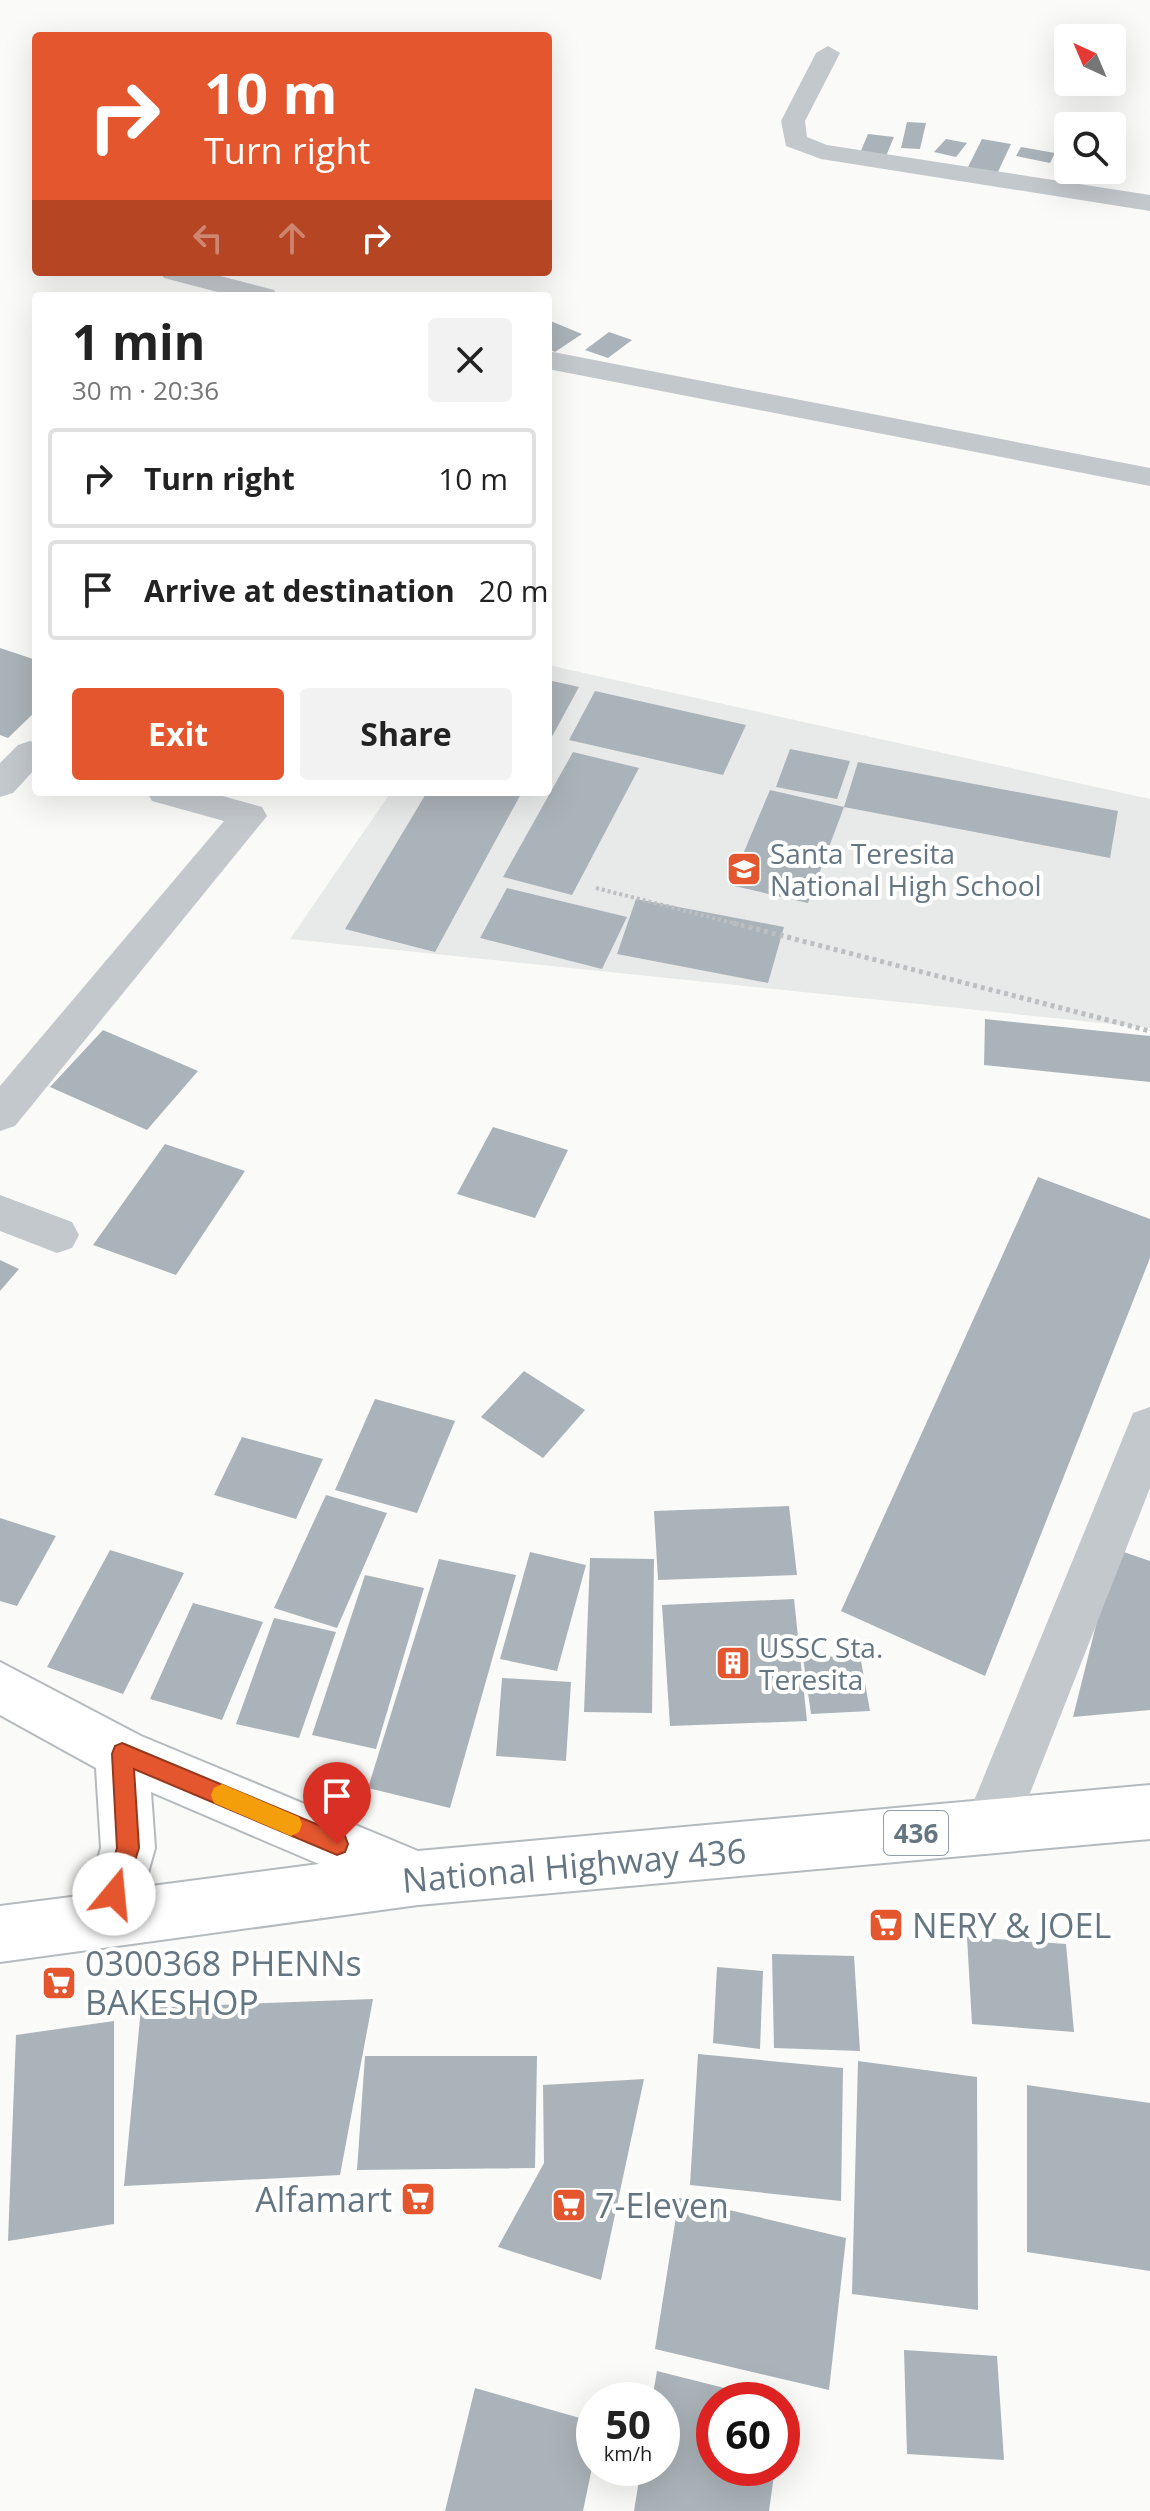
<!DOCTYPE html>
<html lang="en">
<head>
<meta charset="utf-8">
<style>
	:root { --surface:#fff; --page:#f2f2f2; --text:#222; --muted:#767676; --line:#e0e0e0; --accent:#e4572e }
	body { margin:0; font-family:"Open Sans",sans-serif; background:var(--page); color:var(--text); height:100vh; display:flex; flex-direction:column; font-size:30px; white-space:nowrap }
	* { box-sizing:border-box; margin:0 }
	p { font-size:26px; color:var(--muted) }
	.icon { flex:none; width:44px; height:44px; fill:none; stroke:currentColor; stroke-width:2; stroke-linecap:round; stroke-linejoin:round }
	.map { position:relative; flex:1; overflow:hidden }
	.side { position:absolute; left:32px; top:292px; width:520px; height:504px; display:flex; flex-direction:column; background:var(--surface); border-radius:8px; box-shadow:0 8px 32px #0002 }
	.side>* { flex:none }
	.guide { position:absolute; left:32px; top:32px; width:520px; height:244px; border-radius:8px; box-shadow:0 8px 32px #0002; background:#e4572e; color:#fff; overflow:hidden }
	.needle { width:52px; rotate:316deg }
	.controls { position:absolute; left:1054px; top:24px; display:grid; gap:16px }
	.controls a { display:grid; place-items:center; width:72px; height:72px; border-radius:8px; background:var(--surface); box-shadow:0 8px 32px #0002; font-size:40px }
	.speed { position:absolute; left:576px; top:2382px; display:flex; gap:16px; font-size:40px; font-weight:700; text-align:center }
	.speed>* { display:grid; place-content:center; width:104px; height:104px; border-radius:50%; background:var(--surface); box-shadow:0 8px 32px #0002; line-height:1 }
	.speed small { font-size:20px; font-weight:400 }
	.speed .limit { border:12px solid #d22; background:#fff; color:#111 }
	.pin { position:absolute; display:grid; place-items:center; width:68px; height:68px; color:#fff; margin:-82px -34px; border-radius:50% 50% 50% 0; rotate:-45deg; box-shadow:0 0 8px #0007 }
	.pin .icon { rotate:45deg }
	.me { position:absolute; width:88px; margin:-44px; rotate:17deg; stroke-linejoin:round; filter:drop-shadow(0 0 6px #0008) }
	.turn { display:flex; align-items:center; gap:28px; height:168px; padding:0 40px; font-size:36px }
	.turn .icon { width:104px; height:104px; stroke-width:2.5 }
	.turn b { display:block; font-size:56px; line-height:68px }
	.lanes { display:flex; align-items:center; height:76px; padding:0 40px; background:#0003; justify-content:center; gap:40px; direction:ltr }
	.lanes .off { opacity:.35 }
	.round { display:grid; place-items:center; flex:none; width:84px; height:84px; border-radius:8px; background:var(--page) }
	.headline { display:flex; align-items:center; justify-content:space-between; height:136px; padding:0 40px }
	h1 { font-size:48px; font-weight:700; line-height:60px }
	.action { display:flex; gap:16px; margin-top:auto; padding:16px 40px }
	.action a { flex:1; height:92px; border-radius:8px; background:var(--accent); color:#fff; font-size:32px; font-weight:700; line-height:92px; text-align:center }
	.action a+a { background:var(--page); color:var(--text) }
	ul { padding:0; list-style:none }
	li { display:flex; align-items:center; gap:24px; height:100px; margin:0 16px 12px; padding:0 24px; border:4px solid var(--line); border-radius:8px }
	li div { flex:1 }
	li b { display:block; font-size:30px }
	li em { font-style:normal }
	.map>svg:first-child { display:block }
	.built { fill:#e8e9e9 }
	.building { fill:#aab3b9 }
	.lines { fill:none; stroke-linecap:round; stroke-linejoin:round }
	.major-casing { stroke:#b5babe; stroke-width:4 }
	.path-far1 { stroke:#bbbfc2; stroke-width:4; stroke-dasharray:3 3; stroke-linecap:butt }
	.path { stroke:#bbbfc2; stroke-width:5; stroke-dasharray:4 4; stroke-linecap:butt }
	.minor { fill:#c3c8cc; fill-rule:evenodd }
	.major { fill:#fff; fill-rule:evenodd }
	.route { fill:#e4572e; stroke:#94391e; stroke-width:2 }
	.slow { fill:#f59e0b }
	.labels { text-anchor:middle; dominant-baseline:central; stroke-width:8; stroke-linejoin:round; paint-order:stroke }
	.shield { fill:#fff; stroke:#939fa8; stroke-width:2 }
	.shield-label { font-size:26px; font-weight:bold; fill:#657683 }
	.poi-label { font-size:28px; fill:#657683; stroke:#fff; text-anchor:start }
	.near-street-label { font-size:34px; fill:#657683; stroke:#fff }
	.near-poi-label { font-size:34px; fill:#657683; stroke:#fff; text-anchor:start }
</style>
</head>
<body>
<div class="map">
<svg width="1150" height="2511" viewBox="0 0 1150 2511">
	<rect width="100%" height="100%" fill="#fafaf8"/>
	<path class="built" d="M548 665 1150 799V1028L290 939 391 792H548Z"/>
	<path class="building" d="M907 122 926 123 920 149 901 148Z
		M868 134 894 137 886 156 860 153Z
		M946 139 967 143 956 157 934 152Z
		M982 139 1011 144 997 174 967 169Z
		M1021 147 1055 153 1050 163 1016 156Z
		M548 320 582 334 555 352 548 349Z
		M609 332 632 340 608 358 585 350Z
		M0 648 36 660V711L8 738 0 735Z
		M548 680 579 687 548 744Z
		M595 691 746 725 723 775 569 740Z
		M790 749 850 761 837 799 776 787Z
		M573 752 639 768 572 895 503 877Z
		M858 762 1118 811 1110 858 844 807Z
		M770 790 844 807 808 903 730 885Z
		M427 792H522L435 952 345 929Z
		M507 888 627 917 602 969 480 938Z
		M636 899 784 927 768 983 617 954Z
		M985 1019 1150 1036V1082L984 1065Z
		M103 1030 198 1071 147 1130 50 1087Z
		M493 1127 568 1150 535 1218 457 1194Z
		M165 1144 245 1171 176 1275 93 1245Z
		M1038 1177 1150 1219V1258L985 1676 841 1611Z
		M0 1260 19 1269 0 1291Z
		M524 1371 585 1410 543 1458 481 1417Z
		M375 1399 455 1421 417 1513 335 1490Z
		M242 1437 323 1459 296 1519 214 1495Z
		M326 1495 387 1513 337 1628 274 1608Z
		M789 1506 797 1575 658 1580 654 1511Z
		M0 1518 56 1536 17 1606 0 1601Z
		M1115 1549 1150 1561V1710L1073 1717Z
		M110 1550 184 1573 123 1694 47 1667Z
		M530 1552 586 1565 557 1671 500 1659Z
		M590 1558 654 1559 652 1713 584 1712Z
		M439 1559 516 1575 450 1808 368 1788Z
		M365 1575 424 1588 376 1749 312 1735Z
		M794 1599 807 1721 670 1726 662 1605Z
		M193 1603 263 1622 222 1720 150 1699Z
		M274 1618 336 1632 299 1738 236 1724Z
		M860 1655 870 1711 811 1714 803 1658Z
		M502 1678 571 1682 566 1761 496 1756Z
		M967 1937 1066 1944 1074 2032 972 2024Z
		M772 1954 854 1956 860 2051 774 2048Z
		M717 1967 763 1971 760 2049 713 2043Z
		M373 1999 340 2175 124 2186 141 2008Z
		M114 2021V2224L8 2241 16 2035Z
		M698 2054 843 2068 841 2201 690 2185Z
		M365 2056H537L535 2168 357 2170Z
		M858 2061 977 2077 978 2310 852 2294Z
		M644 2079 601 2280 498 2247 544 2163 543 2085Z
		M1027 2085 1150 2103V2271L1027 2252Z
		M679 2198 846 2238 829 2390 655 2349Z
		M904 2350 997 2356 1004 2460 907 2454Z
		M657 2371 768 2399 714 2400V2468H775L769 2511H634L641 2468H662V2400H652Z
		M475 2388 594 2422V2458L583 2511H445Z"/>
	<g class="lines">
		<g class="major-casing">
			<path id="major" d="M0 1662 141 1736 418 1851 1150 1785V1839L418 1905 0 1962V1906L87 1895 101 1848 96 1768 0 1715ZM151 1792 319 1864 144 1887 155 1848Z"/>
		</g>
		<path class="path-far1" d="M596 888 741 925"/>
		<path class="path" d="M733 923 1150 1031"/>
		<path class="minor" d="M828 46 840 53 805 121 807 137 827 145 1150 195V211L821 159 786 146 781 121 816 53Z
			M160 272H205L274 290 278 296H233L164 278Z
			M548 351 1150 468V486L548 369Z
			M30 741 36 743V768L13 793 0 797V763L18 745Z
			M147 792H208L262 807 267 816 15 1126 0 1131V1086L224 821 152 801Z
			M0 1195 72 1222 79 1235 72 1248 57 1253 0 1231Z
			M1150 1407V1488L1010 1844 991 1852 972 1844 964 1825 1127 1428 1133 1413Z"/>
		<use href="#major" class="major"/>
	</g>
	<path class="route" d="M122 1743 345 1836 348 1844 345 1852 337 1855 134 1769 139 1848 122 1902 114 1905 106 1902 103 1894 117 1848 112 1754 115 1746Z"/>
	<path class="slow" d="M222 1784 299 1817 302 1824 299 1832 291 1836 214 1803 211 1795 214 1788Z"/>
	<defs>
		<g id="school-square" transform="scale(1.8)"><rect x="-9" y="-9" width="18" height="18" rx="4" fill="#e4572e" stroke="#fff"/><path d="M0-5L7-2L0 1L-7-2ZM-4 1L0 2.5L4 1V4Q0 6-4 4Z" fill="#fff"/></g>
		<g id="building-square" transform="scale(1.8)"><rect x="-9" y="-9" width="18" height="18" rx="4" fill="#e4572e" stroke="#fff"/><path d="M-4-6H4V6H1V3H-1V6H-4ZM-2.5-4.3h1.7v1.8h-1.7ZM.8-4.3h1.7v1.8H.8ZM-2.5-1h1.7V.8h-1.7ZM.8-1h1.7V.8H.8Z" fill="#fff"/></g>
		<g id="supermarket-square" transform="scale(1.8)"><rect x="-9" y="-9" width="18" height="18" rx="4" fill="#e4572e" stroke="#fff"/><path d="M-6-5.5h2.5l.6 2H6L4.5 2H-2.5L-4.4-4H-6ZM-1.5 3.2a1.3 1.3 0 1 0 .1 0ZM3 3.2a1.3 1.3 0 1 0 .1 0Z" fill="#fff"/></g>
	</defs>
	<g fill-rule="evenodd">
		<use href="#school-square" x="744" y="869"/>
		<use href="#building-square" x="733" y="1663"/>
		<use href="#supermarket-square" x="886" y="1925"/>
		<use href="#supermarket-square" x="59" y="1983"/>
		<use href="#supermarket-square" x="418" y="2199"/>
		<use href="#supermarket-square" x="569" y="2205"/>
	</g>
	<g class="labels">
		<rect class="shield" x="884" y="1811" width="64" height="44" rx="6"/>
		<g class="shield-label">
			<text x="916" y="1833">436</text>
		</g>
		<g class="poi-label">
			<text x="770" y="853">Santa Teresita<tspan x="770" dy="32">National High School</tspan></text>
			<text x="759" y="1647">USSC Sta.<tspan x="759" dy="32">Teresita</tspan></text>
		</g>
		<g class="near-street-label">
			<text transform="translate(574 1865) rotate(-5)">National Highway 436</text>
		</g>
		<g class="near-poi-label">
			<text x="912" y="1925">NERY &amp; JOEL</text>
			<text x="85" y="1963">0300368 PHENNs<tspan x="85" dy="39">BAKESHOP</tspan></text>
			<text x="392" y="2199" text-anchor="end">Alfamart</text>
			<text x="595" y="2205">7-Eleven</text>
		</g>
	</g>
</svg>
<div class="controls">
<a><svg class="needle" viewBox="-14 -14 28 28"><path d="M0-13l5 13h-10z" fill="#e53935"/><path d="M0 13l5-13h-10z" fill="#767676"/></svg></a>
<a><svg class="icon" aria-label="search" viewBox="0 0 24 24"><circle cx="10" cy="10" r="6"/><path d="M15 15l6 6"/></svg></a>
</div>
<div class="speed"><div>50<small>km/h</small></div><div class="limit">60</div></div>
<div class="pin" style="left:337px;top:1844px;background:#d93025"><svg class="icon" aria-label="arrive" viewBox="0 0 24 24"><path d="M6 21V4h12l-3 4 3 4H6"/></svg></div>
<svg class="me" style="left:114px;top:1894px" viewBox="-20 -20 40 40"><circle r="19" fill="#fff"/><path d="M0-13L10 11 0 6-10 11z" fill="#e4572e"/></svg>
<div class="guide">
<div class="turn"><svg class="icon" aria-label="right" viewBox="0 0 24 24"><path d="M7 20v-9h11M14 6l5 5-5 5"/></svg><div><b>10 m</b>Turn right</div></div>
<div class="lanes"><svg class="icon off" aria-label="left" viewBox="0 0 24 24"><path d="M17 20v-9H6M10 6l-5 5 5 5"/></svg><svg class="icon off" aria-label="ahead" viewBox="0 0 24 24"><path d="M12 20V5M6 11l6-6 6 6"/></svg><svg class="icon" aria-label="right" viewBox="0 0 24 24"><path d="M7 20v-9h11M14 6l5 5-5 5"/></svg></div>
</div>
<section class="side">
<div class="headline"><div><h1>1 min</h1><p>30 m · 20:36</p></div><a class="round"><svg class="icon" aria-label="close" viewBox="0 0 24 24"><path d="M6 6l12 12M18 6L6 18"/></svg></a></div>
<ul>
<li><svg class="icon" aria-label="right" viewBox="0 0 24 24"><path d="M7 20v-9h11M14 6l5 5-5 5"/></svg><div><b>Turn right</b></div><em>10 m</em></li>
<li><svg class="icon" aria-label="arrive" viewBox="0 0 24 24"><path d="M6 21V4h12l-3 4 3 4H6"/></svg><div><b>Arrive at destination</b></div><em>20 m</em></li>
</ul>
<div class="action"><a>Exit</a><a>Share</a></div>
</section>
</div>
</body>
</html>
